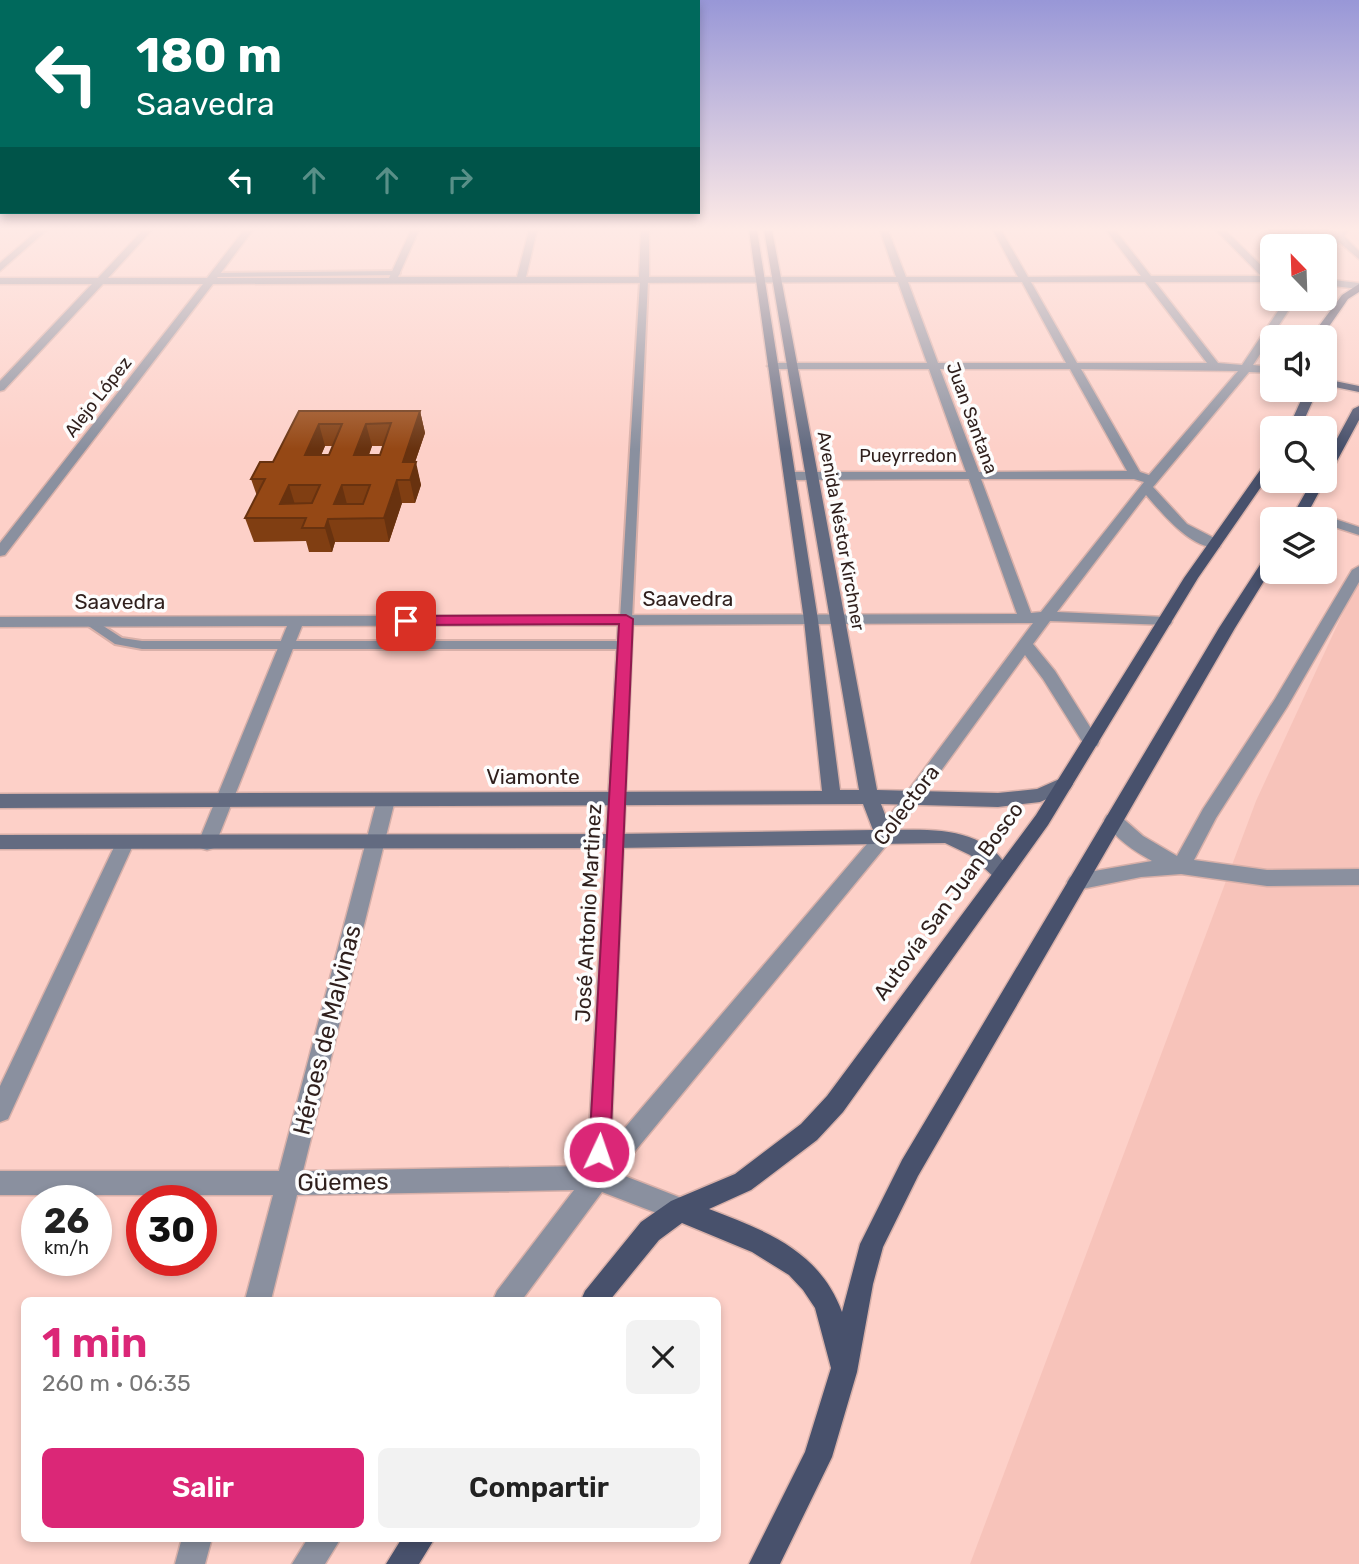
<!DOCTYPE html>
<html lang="es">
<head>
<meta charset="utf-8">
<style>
	:root { --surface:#fff; --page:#f2f2f2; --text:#222; --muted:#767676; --accent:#db2777 }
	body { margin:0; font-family:Rubik,sans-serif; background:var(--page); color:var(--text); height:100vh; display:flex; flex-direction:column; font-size:26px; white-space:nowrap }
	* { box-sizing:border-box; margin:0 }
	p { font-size:23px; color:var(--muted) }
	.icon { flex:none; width:38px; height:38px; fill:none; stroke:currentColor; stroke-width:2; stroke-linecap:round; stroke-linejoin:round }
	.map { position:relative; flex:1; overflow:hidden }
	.sheet { position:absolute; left:21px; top:1297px; width:700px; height:245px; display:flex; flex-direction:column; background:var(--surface); border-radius:10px; box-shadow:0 4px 10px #0003 }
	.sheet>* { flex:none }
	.guide { position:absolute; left:0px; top:0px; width:700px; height:214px; box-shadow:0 4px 10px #0003; background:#00695c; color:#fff; overflow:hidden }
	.needle { width:46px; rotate:337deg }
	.fabs { position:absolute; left:1260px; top:234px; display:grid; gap:14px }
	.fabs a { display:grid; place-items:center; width:77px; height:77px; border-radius:10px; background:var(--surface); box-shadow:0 4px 10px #0003; font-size:35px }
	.speed { position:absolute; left:21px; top:1185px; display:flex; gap:14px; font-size:35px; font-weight:700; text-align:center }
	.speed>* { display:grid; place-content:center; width:91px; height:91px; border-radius:50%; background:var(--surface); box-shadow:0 4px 10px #0003; line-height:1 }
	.speed small { font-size:18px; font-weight:400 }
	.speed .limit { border:10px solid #d22; background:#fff; color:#111 }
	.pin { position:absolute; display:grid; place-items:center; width:60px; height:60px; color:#fff; margin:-30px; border-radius:14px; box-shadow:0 4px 10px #0006 }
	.me { position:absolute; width:77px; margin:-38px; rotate:3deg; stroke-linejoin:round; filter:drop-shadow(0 0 5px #0008) }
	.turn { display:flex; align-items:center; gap:24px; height:147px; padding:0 21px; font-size:32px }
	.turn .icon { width:91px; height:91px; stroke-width:2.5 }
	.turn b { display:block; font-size:49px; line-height:60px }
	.lanes { display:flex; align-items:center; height:66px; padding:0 21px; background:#0003; justify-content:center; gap:35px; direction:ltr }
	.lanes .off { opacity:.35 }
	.round { display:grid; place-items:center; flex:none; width:74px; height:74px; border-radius:10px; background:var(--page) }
	.overview { display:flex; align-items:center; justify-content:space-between; height:119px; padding:0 21px }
	h1 { font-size:42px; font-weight:600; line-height:52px; color:var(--accent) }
	.cta { display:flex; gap:14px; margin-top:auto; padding:14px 21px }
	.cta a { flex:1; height:80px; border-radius:10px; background:var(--accent); color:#fff; font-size:28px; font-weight:600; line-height:80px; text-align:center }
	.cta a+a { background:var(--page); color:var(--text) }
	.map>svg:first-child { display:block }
	.built { fill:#f7c3ba }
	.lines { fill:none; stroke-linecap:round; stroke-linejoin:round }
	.lane-casing { stroke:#d8b0a9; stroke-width:4 }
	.street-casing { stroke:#d8b0a9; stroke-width:3 }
	.secondary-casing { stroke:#d8b0a9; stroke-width:3 }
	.primary-casing { stroke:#d8b0a9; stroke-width:3 }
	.lane { fill:#8a909f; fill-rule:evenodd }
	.street { fill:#8a909f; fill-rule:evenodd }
	.secondary { fill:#636b81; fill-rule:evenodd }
	.primary { fill:#48516c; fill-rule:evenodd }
	.wall { fill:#803e12; fill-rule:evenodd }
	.shaded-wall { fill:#68320f }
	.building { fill:#954815; stroke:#68320f; stroke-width:2; fill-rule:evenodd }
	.route { fill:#db2777; stroke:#8e194d; stroke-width:2 }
	.labels { text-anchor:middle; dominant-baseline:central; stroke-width:7; stroke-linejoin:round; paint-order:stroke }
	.far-street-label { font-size:18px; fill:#2f1f1c; stroke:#fdfdfd }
	.street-label { font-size:21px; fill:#2f1f1c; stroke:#fdfdfd }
	.near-street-label { font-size:24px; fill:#2f1f1c; stroke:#fdfdfd }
</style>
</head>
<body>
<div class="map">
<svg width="1359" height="1564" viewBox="0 0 1359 1564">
	<rect width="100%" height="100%" fill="#fdd0c8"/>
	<path class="built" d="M1359 578V1564H970L1256 801Z"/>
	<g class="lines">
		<g class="lane-casing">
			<path id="lane" d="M396 271 400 273 399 275 214 277 210 275 214 273Z
				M644 279 648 281 632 619 626 623 620 619 640 281Z
				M91 618 122 638 142 641H625L631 645 625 649H142L115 644 87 625 85 622 87 619Z"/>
		</g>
		<g class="street-casing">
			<path id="street" d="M38 230H47L0 271V263Z
				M143 230H152L108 278H207L244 230H253L217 278H389L411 230H419L398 277H517L529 230H537L526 277H639L641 230H649V277H896L880 230H888L906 277H1018L993 230H1001L1028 277 1141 276 1106 230H1115L1151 276H1261L1216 230H1225L1272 276V285L1266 282H1155L1218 363 1242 365 1286 299H1296L1253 365 1272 367V373L1249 372 1153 487 1187 524 1220 541V547C1193 552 1162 513 1146 495L1057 612 1165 617 1170 619 1172 622 1170 625 1050 621 1033 644 1055 671 1097 738 1099 742 1097 746H1085L1043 679 1025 655 890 841 617 1173 689 1201 692 1210 689 1219 680 1222 602 1192 522 1300H493L497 1291 574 1190 297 1195 271 1300H245L273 1195H0V1171H279L377 800 380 795H392L395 800 303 1171 587 1166 618 625 302 626 216 843 214 848 207 850 200 848 198 843 287 626 0 627V617L1017 614 969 479 790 480 784 476 790 472H966L929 369H772L767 366 772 363H927L898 282 213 284 5 555 0 556V543L203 284H103L4 390 0 391V381L92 284H0V278H98ZM908 282H1022L1066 363H938ZM1031 282H1145L1207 363H1077ZM940 369H1070L1127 471 979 472ZM1081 369 1238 371 1149 475 1140 472ZM981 479H1134L1144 482 1041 612 1031 613ZM1033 623 878 831 611 1144 633 625Z
				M1328 230H1348L1344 236 1359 251V259L1339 242 1325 258V249L1334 237Z
				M1325 279 1359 283V289L1325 285Z
				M1302 508 1359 527V535L1325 524V520H1312L1297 515V509Z
				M1359 566V582L1287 707 1216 818 1194 860 1267 870 1359 869V885L1267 886 1181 874 1141 877 1077 890 1070 887 1067 882 1070 877 1077 874 1152 861C1134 851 1114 838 1104 820L1107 815H1119L1143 836 1177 856 1203 809 1275 699 1352 570Z
				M125 836 132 838 134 843 8 1119 0 1122V1086L116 843 118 838Z
				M182 1538H212L205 1564H175Z
				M308 1538H341L325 1564H292Z"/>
		</g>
		<g class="secondary-casing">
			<path id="secondary" d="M749 230H757L818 620 840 790H859L764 230H772L877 790 998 793 1037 789 1064 777 1070 779 1073 784 1070 789 1040 802 998 807 881 804 891 830C934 829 988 827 1011 873L1009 878 1002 881 995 878 970 855 945 843 615 848 0 849V835L615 834 873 830 863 804 0 808V794L822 791 804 620Z"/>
		</g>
		<g class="primary-casing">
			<path id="primary" d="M1359 284V292L1348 299 1321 338H1310L1342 295Z
				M1325 379 1359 386V392L1325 385Z
				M1299 390H1311L1314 398 1300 429H1288L1302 398Z
				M1359 406V420L1331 472 1325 476V461L1353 409Z
				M1272 458V471L1198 578 1048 825 843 1112 817 1140 751 1190 709 1209C766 1231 819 1250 842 1312L860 1244 902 1160 1219 628 1267 554 1272 553V568L1235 628 918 1176 883 1247 873 1284 857 1372 832 1457 780 1564H749L805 1452 831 1368 815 1308 803 1290 789 1275 752 1252 682 1223 659 1240 610 1300H581L585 1291 641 1222 671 1201 735 1174 801 1124 827 1096 1036 815 1184 578 1268 459Z
				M1312 481H1325L1304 520H1290Z
				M402 1538H435L419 1564H386Z"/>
		</g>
		<use href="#lane" class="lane"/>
		<use href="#street" class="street"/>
		<use href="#secondary" class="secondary"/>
		<use href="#primary" class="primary"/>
	</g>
	<path class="wall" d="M299 411H420L425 433 415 462 421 485 415 503H402L389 542H335L332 552H309L306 541 254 542 245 518 257 496 251 479 273 462ZM325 446H333L329 455H321ZM372 446H383L380 455H369Z"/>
	<path class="shaded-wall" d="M420 411 425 433 409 480 403 462Z
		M319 424 325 446 312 477 305 455Z
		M366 424 372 446 360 478 354 455Z
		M416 462 421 485 415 503 410 480Z
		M397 480 402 503 389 542 384 518Z
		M289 485 296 508 280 504Z
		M342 485 348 508 334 504Z
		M328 519 335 542 332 552 325 528Z"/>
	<path class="building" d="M299 411H420L403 462H416L410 480H397L384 518 328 519 325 528H302L306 518H245L265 479H251L260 462H273ZM391 423 380 455H354L366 424ZM319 424H342L329 455H305ZM289 485H320L312 503 280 504ZM342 485H370L363 504H334Z"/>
	<linearGradient id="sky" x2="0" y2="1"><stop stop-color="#9897d7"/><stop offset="0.51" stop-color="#feeae6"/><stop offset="1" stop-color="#feeae6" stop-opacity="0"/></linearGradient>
	<rect width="1359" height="449" fill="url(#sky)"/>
	<path class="route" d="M626 615 633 619 610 1152 607 1160 599 1163 592 1160 589 1152 619 624 406 625 399 621 406 616Z"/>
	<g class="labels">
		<g class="far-street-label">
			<text transform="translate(98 397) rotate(-52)">Alejo López</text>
			<text transform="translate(972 418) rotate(70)">Juan Santana</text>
			<text x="908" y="456">Pueyrredon</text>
			<text transform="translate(841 531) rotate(80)">Avenida Néstor Kirchner</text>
		</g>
		<g class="street-label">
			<text x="688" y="598">Saavedra</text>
			<text x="120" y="601">Saavedra</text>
			<text x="533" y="776">Viamonte</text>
			<text transform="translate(906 805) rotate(-53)">Colectora</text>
			<text transform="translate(948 901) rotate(-54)">Autovía San Juan Bosco</text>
			<text transform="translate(588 913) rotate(-87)">José Antonio Martinez</text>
		</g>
		<g class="near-street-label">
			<text transform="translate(327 1030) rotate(-76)">Héroes de Malvinas</text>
			<text transform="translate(343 1182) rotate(-1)">Güemes</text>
		</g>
	</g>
</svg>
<div class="fabs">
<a><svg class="needle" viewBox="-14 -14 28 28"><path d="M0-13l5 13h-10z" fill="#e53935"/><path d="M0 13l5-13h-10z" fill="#767676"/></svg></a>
<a><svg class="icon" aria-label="sound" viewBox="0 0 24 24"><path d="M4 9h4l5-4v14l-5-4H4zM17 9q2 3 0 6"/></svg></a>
<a><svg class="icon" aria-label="search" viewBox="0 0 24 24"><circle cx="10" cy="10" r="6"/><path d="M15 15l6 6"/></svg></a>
<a><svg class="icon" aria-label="layers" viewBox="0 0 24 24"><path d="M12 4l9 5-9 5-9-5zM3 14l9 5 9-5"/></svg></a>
</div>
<div class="speed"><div>26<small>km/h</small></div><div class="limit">30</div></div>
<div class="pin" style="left:406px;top:621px;background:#d93025"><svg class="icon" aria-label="arrive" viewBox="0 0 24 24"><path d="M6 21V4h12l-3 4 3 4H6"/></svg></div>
<svg class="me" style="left:599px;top:1152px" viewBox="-20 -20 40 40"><circle r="17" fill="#db2777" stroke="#fff" stroke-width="3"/><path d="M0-11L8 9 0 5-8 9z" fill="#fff"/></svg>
<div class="guide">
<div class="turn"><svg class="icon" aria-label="left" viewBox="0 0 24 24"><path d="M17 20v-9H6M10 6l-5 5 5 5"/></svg><div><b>180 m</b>Saavedra</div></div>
<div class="lanes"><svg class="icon" aria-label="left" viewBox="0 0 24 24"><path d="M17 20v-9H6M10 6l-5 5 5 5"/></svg><svg class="icon off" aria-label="ahead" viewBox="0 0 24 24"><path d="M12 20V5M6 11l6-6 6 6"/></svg><svg class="icon off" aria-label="ahead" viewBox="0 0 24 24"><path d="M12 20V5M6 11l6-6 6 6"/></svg><svg class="icon off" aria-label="right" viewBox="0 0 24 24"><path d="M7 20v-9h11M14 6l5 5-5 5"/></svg></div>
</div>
<section class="sheet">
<div class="overview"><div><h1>1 min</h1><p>260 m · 06:35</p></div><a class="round"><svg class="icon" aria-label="close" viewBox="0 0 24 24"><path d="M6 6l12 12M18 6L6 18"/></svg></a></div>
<div class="cta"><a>Salir</a><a>Compartir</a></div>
</section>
</div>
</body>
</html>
